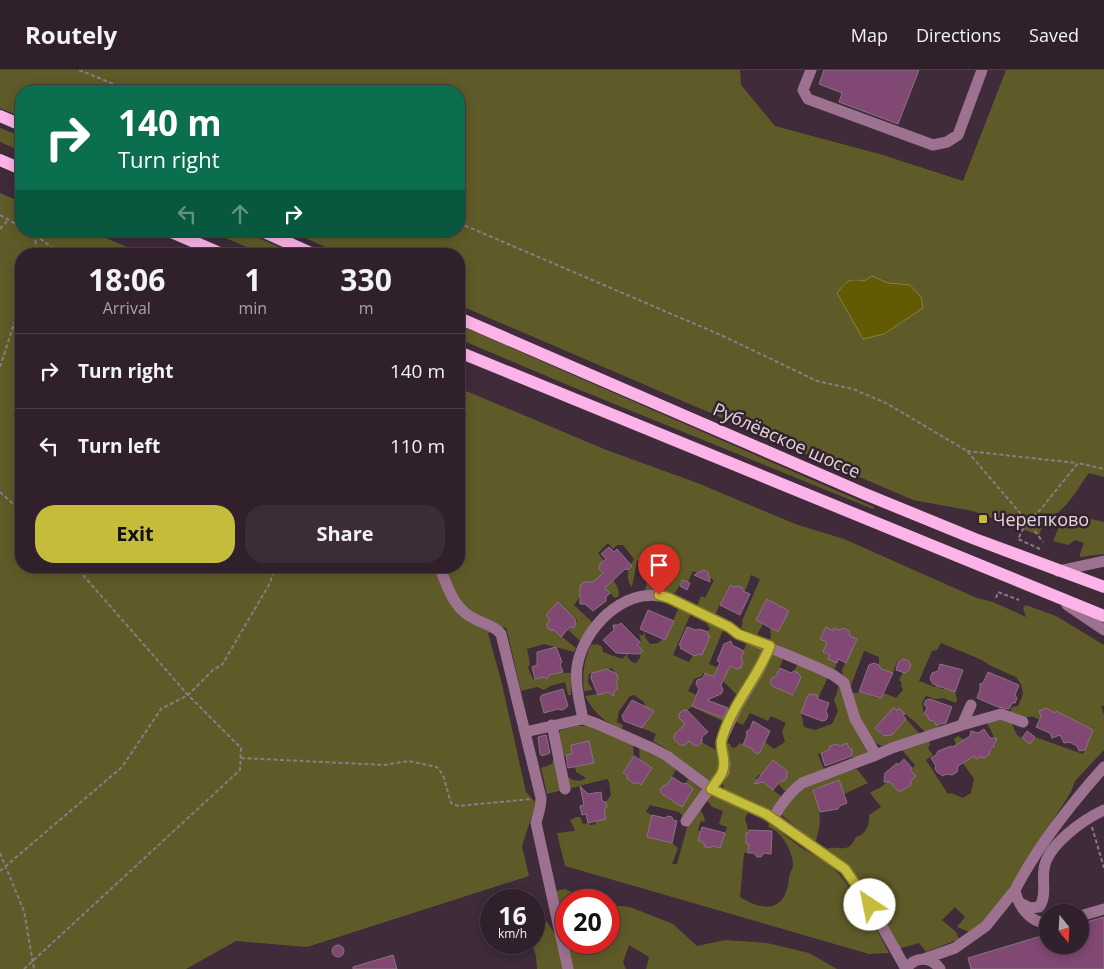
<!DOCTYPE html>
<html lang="en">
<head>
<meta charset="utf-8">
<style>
	:root { --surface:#2f202c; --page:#3b2d38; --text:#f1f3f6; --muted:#a7a3a9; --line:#4a3e48; --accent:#c6bc3c }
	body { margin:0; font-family:"Open Sans",sans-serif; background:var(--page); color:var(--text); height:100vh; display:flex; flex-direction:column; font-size:19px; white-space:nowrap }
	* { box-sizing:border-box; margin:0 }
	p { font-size:16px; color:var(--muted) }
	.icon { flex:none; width:28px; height:28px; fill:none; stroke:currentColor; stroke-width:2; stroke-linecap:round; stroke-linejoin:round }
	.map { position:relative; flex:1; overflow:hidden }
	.details { position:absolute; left:15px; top:178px; width:450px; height:325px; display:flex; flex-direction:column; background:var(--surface); border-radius:20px; box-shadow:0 2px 12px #0003,0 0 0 1px var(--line) }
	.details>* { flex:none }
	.hud { position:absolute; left:15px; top:15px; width:450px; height:152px; border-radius:20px; box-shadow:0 2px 12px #0003,0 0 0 1px var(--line); background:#0b6e4f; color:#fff; overflow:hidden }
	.needle { width:32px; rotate:162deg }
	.controls { position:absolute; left:1039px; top:834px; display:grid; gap:10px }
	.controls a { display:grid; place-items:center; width:50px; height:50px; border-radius:50%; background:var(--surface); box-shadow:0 2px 12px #0003,0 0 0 1px var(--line); font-size:25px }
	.speed { position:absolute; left:480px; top:819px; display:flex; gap:10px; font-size:25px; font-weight:700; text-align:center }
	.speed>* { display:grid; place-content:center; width:65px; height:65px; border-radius:50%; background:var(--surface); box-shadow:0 2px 12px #0003,0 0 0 1px var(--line); line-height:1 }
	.speed small { font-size:12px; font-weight:400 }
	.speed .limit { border:8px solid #d22; background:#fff; color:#111 }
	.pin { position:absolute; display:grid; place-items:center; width:42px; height:42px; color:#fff; margin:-51px -21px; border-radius:50% 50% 50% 0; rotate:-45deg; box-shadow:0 0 5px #0007 }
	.pin .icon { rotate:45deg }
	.me { position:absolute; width:55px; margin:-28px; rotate:326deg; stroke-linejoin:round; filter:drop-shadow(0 0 4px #0008) }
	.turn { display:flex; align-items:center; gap:18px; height:105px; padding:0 20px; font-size:22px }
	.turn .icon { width:65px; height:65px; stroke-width:2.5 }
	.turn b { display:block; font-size:35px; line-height:42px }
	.lanes { display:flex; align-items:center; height:48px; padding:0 20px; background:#0003; justify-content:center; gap:25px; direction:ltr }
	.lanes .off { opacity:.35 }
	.eta { display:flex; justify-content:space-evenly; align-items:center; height:85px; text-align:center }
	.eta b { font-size:30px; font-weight:700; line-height:35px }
	.cta { display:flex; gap:10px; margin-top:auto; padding:10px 20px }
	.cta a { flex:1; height:58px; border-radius:20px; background:var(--accent); color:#111; font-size:20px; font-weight:700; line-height:58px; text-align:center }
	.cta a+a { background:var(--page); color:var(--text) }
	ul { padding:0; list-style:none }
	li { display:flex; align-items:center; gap:15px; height:75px; padding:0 20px; border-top:1px solid var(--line) }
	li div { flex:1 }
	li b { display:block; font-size:19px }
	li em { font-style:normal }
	header { display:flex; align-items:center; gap:30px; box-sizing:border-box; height:70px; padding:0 25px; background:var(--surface); border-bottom:1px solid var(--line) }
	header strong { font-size:24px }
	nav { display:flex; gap:28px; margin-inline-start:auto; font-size:18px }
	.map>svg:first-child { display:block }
	.green { fill:#5f5b28; fill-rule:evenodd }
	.water { fill:#625b04; stroke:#888045 }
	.building { fill:#814873; stroke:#8a7383 }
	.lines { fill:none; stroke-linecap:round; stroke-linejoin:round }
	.path { stroke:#8b7a86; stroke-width:2; stroke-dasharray:4 2.5; stroke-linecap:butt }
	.minor { stroke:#9d7190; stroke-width:11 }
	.major { stroke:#fcb4e8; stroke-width:12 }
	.route-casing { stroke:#817a27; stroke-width:12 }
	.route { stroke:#c6bc3c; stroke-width:9 }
	.poi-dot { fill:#c6bc3c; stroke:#35222f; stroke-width:2 }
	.labels { text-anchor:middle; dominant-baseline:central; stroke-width:5; stroke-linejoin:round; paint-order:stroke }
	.street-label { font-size:18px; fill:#e2d5dd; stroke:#35222f }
	.poi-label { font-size:18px; fill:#e2d5dd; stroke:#35222f; text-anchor:start }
</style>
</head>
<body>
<header>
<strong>Routely</strong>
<nav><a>Map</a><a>Directions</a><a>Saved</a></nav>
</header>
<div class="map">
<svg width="1104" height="899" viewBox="0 0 1104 899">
	<rect width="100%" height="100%" fill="#3f2b3a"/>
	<path class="green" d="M0 0H740L741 15 775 56 883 85 963 111 1006 0H1104V407L1089 403C1081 413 1072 430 1062 439 1050 450 1045 448 1039 465L973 441 913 430 459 235V184H341L290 161H459V21H21V47L0 38ZM872 206 888 213 910 215 843 232 837 223 853 209 864 211Z
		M0 58 21 66V81L0 72Z
		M0 123 21 132V161H90L143 184H21V496H459V318L604 379 700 414 795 454 844 469 977 528 993 532 1026 547 1023 538 1026 535 1056 546 1104 575V636H1101L1104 645V680L1075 711 1071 722 998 836 976 859 969 862 957 857 965 847 955 837 942 850 956 862 959 869 926 882 919 873 898 879C879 842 864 801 826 779 840 774 847 786 856 767 866 764 870 755 869 745L881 737 870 723C873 720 877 720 881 717 883 716 885 713 887 712 893 711 901 717 907 717L910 715 911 711 916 706 910 700 915 695 901 679 929 670 930 675 928 678 933 685 926 690 948 724 951 723 963 728 971 723 974 709 960 689 954 669 958 666 964 670 976 689 980 687 985 688 989 686 990 680 995 677 996 671 986 651 997 647 1011 652 1017 665 1030 674 1035 667 1083 684 1093 660 1056 641 1055 643 1045 638 1044 640H1040L1039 643 1042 645 1040 650C1033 646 1030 645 1023 650L1009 645 1012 637 1018 636 1023 624 1021 614 1016 607 991 596 982 590 941 573 937 580 932 581 919 611 935 617 936 615 940 617 941 619H947L955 622 957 629 956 633 943 628 936 629 926 626 922 633 924 644 929 646V650L940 656 927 664 916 653 899 639 898 640 893 638 875 658 883 666 885 664 887 666 892 665 906 649 921 665 882 676C862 669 857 641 852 623 863 621 871 628 881 628L884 623 896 628 903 620 901 616 902 613 899 610 903 602 905 603 909 600 911 595 903 589 897 591 893 603 881 599 879 595V587L864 581 850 618 843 609 842 600 857 569 850 566 849 561 844 558 839 560 834 558 833 561 826 558 820 568 827 572 823 582 830 585 837 593 833 603 769 570 771 567 770 558 778 562 789 541 767 529 756 550 763 554 757 565 741 558 743 553 742 551 760 509 751 505 745 522 743 518 738 516 735 517 729 515 715 545 697 536 701 526 705 528 714 510 709 508 708 502 703 500 698 503 693 501 688 512 683 510 675 523 645 520 649 506 663 510 670 494 663 490V485L659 483 655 486 647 483 637 491 632 517C624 508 629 497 634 489L623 475H617L613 479 608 473 598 483 604 491 600 494 599 498C610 503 619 514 619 526L615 528 596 510 592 514 590 512H584L580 516 582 524 574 535 592 552 580 571 568 560 576 555 577 550 559 533 546 545 550 550 547 553V557L550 560H554L576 578 574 582 544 574 527 579 530 593 528 598 533 609C546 608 557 601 571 603V625H568L565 612 550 616 544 620 537 617 521 621 506 557 488 563 502 614 526 722 536 733 522 776 529 806 307 877 236 871 186 899H0Z
		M210 161H243L295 184H262Z
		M459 255 874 437 873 439 575 318 459 269Z
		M1069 444 1104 452V484L1080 487V484L1084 473 1075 470 1068 475 1053 471 1061 452Z
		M679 537 691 543 673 585 689 592 710 558 707 555 708 552 723 560 709 594 727 601 730 596 736 599 741 598 743 593 741 588 747 572C752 574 759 575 761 580 766 591 745 617 739 627L723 611 705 603H703L702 606 694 609 688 621 696 625 692 635 723 648 728 638 731 641 725 652 692 637 687 640H683L679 644V648L685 654 674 665V669L680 675H685L689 671 693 675 697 676 702 672 719 682 721 698 710 713 671 682 653 671 656 664 642 658 648 647 653 643 652 641 645 637 644 632 634 625 630 626 619 641 617 652 623 655 622 659C604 652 594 643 585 626L608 622 611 624 618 619 616 612 618 609 612 598 589 604 588 613 593 620 584 621C582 605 584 589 591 575L597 574 602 577 603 582 622 589 627 584 628 586 627 587 632 592 636 593 640 588V584L643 581 639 576H636L641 571 639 564 643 566 645 561V567L650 574 658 573 663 569 665 570Z
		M776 583 784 587 776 606 772 608 770 612 772 616 794 625 801 607 798 603 794 601 799 591 826 605 827 609 818 629 817 625H808L801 643 804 657 815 660 832 654 838 641 834 630 837 623 839 612 869 682 854 691 852 685V679L849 678 847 674 840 676H831L829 680 818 684 825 702 787 723 778 714 780 711 759 705 756 708 757 711 759 713 763 712 781 726V730L771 740 724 719 722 711 724 671 730 674 732 678 736 677 740 673 753 679 754 682 758 684 760 682 765 672 774 679 785 672 782 661 786 653 771 646 768 651 750 643 743 655 732 650 755 615 771 586Z
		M577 656H591L633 674 634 686 623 703 635 714 636 712 641 715 639 677 666 692 676 700 667 715 663 716 660 720 662 724 682 737 690 718 686 713 688 709 702 720 684 747 679 742 650 735 646 742 652 745 647 767 672 773 678 778 672 794H677L688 754 700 738 705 749 704 752 701 751 698 760 701 762 698 771 703 772 705 777 709 778 713 776 720 778 727 757 719 754 723 741 712 737 706 729 710 724 748 742 745 748 749 763 746 764V773L749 774 748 783H744L740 827C764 842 786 842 789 808 789 803 793 799 793 794 793 782 781 760 768 757L769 753 800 777 826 792 839 804 866 839 889 883 869 884 565 796 557 763 574 761 575 760 570 750 576 747H580L583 754 589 753 590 755 596 754V751L606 749 604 739 606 737V732L611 725 609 712 607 709 547 724 541 698 552 694 553 690 554 689C562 699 571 718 586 708L576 702 575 697 594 693 589 672 571 675 572 684 563 686 558 664 561 660Z
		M850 697 852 700 857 699 868 713 844 724 839 711 813 719C820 741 823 751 815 773L779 743 792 723Z
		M565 819 587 830H566V837L558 832 556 821Z
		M609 835 630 837 673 854 697 876 725 870 767 873 809 883 837 899H646L649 887 629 875 623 892 626 899H573L567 873 609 872Z
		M541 843 557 867 563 899H537L536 886 532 873 534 872V844Z"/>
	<path class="water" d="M872 206 888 213 910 215 921 227 923 238 884 264 863 269 837 223C847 211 848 208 864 211Z"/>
	<path class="building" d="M824 0H919L898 54 839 32 842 23 819 14Z
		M609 477 614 482 617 479 632 496 628 500 625 499 605 518 610 523 606 527V531L593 541 585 534H580V516L584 512H593L603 503 599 499 600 494 606 489 601 484Z
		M645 482 653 486 660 483 663 485 665 491 670 494 663 510 658 507 653 510 643 487Z
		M703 500 708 502 710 512 694 505Z
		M683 510 690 513 687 520 680 516Z
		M730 515 735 517 738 516 743 518V521L750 524 740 545 720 535Z
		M767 529 789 541 778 562 756 550Z
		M558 532 575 549 576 555 573 558 570 557 561 567 554 560H550L547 557V553L550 550 546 545Z
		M648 540 674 551 665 570 640 559Z
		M621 553 640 572 637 574 643 581 639 584 616 583 603 570 614 560 613 555H618Z
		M687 557 696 560 699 559 708 562 707 565 710 566 702 585 700 584 694 586 680 578 681 576 679 575Z
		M826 557 833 561 834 558 839 560 844 558 849 561 850 566 857 569 846 593 838 589 837 593 828 589 830 585 823 582 827 572 820 569Z
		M731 571 732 575 744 581 741 588 743 592 741 598 736 599 730 596 721 615 723 620 721 624 707 630 728 638 723 648 692 636 699 619 696 614 697 610 703 608 705 603 714 607 720 592 717 591 724 574Z
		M556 577 562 592 560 594 563 602 549 605 547 609 544 607 535 609 532 597 537 595V582Z
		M903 589 908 590 911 595 909 600 905 603 896 600 898 592Z
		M874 593 879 595 881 599 893 603 881 628 859 622 869 595Z
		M940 594 963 600 955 622 933 614 930 609 932 603 938 601Z
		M780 598 791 603 794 601 798 603 801 607 793 625 772 616 770 612 772 608 776 606Z
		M607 599 617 604 618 609 616 612 618 619 615 620 613 626 608 622 598 625 591 608 592 603Z
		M988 602 1019 615 1015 625 1017 628 1015 633H1012L1009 639 998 637 977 628 980 620V614L983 613Z
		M563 619 568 636 563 640 558 639 544 643 540 628 542 625Z
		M813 624 817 625 818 629 829 633 826 641 828 646 826 650 822 651 801 643 808 625Z
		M930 629 952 637 946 653 936 655 935 652 929 650 927 645 924 644 927 638 924 634 926 630Z
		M632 630 654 641 642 658 624 651 622 646Z
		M893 638 898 640 899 638 905 644 903 645 906 649 892 665 884 666 875 658Z
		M1046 638 1055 643 1056 641 1093 660 1085 680 1079 681 1077 676 1069 672 1064 673 1060 665 1052 668 1050 663 1036 657 1041 647 1039 641Z
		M683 640H687L708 662 702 667V672L698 676 693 675 689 671 685 675H680L674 669V665L685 654 679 648V644Z
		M753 651 770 661 760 682 758 684 754 682 753 679 743 675 747 665 746 662 750 659Z
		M984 659 990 668H997L994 675 995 676 990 680 989 685 985 688 980 687 976 689 974 686 958 696 957 702 952 705 946 704 943 706 937 702 935 699 936 696 931 688 936 685 938 681 951 676 953 677 970 666 971 661 978 663Z
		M1027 661 1035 667 1030 674 1022 668Z
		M546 665 550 683 542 686 540 684 538 667Z
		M589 671 594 693 568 698 566 685 572 684 571 675Z
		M847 673 849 678 852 679V686L825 696 821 683 829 680 830 676 836 674 840 676Z
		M634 686 652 698 641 715 636 712 635 714 626 708 628 706 623 703Z
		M904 689 912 698 910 700 916 706 911 711V715L899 722 890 712H884L885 703 897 693 898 695Z
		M773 690 788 702 786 704 787 708 784 711H780L773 720 763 712 754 714Z
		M672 707 683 714 686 713 693 719 682 737 662 724 660 720 663 716 667 715Z
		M839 710 847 733 840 736 838 739 820 742 813 720Z
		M580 716 588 724 601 722 602 731 606 732 607 737 604 739 606 749 588 753 586 744 582 745 580 736 584 735Z
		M652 745 665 748 668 746 672 747 673 750 677 751 672 773 647 767Z
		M702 757 725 763 720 778 713 776 709 778 705 777 703 772 698 771Z
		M749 760 772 761 771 784 764 783 761 787H757L754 783H748L749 774H746V763H749Z
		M1104 847V899H971L968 888 1048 864V875H1080V854Z
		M332 881a6 6 0 1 1 12 0a6 6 0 1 1-12 0Z
		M393 885 397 899H353V897Z"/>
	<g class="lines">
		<path class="path" d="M79 0 131 21
			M0 145 21 157
			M459 153 723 266 817 311 853 319 886 333 967 381 1027 451 1043 472
			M0 159 8 150
			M28 161 35 165 37 184
			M35 165 61 184
			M0 297 21 232
			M967 381 1077 393
			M0 422 21 441
			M1040 479 1018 469 1027 451 1040 440 1078 393 1104 399
			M996 528 998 522 1019 530
			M241 688 384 695 409 691 437 697 443 705 451 733 458 736 532 729
			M1092 757 1104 798
			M0 783 24 841 34 899
			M0 801 122 697 161 639 188 625 75 496
			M24 899 240 700 241 678 188 625 214 599 222 595 270 513 275 496"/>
		<path class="minor" d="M811 0 803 20 808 29 933 75 947 72 958 65 982 0
			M439 496C448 517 453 539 475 549 485 555 494 555 501 564L541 728C541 738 538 744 536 753L568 899
			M1058 501 1104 491
			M1067 535 1104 560
			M583 649C579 630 573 607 579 588 590 551 629 515 669 528L729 557 738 564 816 597 833 605 844 613 855 649 876 685 892 678 962 655 1001 644 1023 652
			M552 655 565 719
			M962 655 971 635
			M525 662 583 649 595 653 652 678 667 686 711 719 773 748 845 799 870 835 906 899
			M773 748C781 734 789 723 802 713L876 685
			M686 751 706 723 724 702 725 694 721 671 737 637 761 597 769 576
			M1020 833 1030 838 1039 837C1047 827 1042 811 1044 799 1047 775 1083 750 1104 740
			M1080 846 1104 839
			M1048 853C1030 854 1018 835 1015 820 1037 777 1072 733 1104 697
			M924 889 955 878 986 856 1015 820
			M906 899C915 886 931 886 940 899"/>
		<path class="major" d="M0 46 21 55
			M0 90 21 99
			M169 161 222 184
			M262 161 313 184
			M459 248 865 424 975 469 1104 517
			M459 282 1104 546"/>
	</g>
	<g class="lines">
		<g class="route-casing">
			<path id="route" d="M659 525 669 528 729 557 738 564 770 576C757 609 731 636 722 669 720 674 722 680 723 685 726 702 721 705 711 719L766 744 845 799 870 835"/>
		</g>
		<use href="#route" class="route"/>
	</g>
	<rect class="poi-dot" x="978" y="444" width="10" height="10" rx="2.5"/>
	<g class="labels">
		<g class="street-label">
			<text transform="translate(787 370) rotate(24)">Рублёвское шоссе</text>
		</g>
		<g class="poi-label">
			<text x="993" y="449">Черепково</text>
		</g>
	</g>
</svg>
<div class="controls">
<a><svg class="needle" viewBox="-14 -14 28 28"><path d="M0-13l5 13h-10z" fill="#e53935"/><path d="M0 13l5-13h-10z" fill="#a7a3a9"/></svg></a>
</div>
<div class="speed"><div>16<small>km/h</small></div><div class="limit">20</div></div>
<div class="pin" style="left:659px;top:525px;background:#d93025"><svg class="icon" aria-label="arrive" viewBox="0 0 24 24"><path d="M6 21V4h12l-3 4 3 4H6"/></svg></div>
<svg class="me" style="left:870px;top:835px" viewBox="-20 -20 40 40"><circle r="19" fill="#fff"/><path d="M0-13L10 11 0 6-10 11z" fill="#c6bc3c"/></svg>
<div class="hud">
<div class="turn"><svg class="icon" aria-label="right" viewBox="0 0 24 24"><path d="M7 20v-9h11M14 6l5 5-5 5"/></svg><div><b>140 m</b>Turn right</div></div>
<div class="lanes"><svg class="icon off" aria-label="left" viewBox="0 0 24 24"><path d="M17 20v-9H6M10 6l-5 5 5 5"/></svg><svg class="icon off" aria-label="ahead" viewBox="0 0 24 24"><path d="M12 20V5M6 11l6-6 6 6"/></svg><svg class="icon" aria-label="right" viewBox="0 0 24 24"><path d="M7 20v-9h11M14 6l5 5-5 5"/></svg></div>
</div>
<section class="details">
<div class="eta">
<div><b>18:06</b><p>Arrival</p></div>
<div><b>1</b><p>min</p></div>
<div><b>330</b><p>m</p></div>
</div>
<ul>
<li><svg class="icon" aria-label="right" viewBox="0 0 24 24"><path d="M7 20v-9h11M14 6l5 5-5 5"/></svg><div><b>Turn right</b></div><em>140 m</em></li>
<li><svg class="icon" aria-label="left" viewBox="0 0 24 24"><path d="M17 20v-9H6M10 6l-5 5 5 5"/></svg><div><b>Turn left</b></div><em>110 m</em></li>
</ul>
<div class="cta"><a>Exit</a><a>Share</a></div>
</section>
</div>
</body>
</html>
